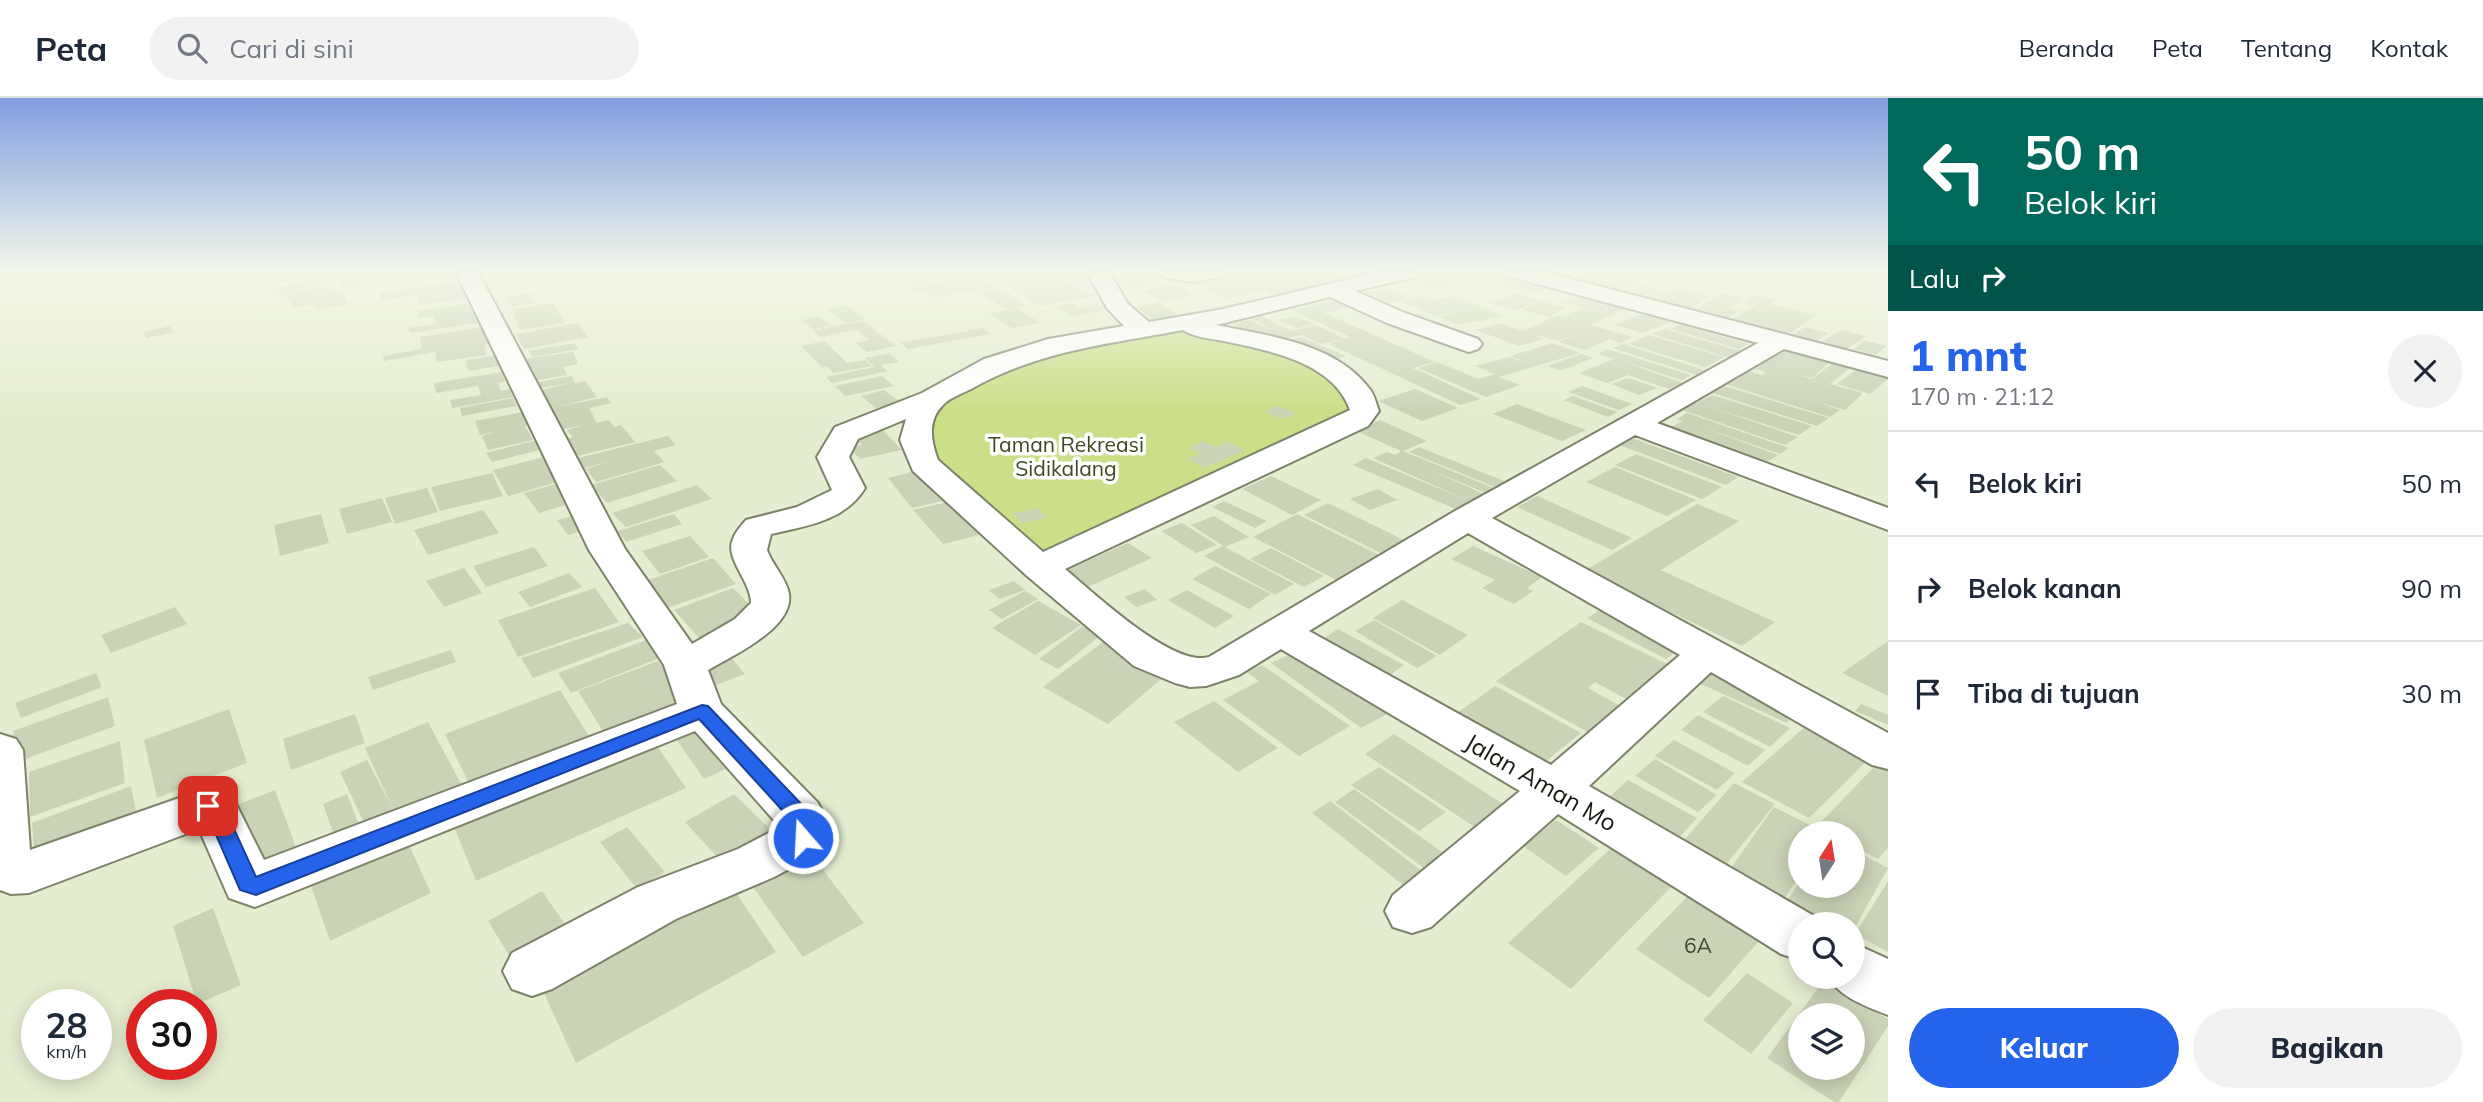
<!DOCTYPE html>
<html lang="id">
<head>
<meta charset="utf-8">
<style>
	:root { --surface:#fff; --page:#f2f2f3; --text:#1f2937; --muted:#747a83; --line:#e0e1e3; --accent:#2563eb }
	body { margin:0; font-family:Mulish,sans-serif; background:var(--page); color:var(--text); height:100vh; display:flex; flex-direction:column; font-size:26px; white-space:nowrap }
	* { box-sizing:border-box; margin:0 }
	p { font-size:23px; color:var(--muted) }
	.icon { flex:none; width:38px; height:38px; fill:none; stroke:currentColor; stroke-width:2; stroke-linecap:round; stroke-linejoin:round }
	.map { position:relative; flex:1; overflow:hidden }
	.sheet { display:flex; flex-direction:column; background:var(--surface); width:595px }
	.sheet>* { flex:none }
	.guide { background:#00695c; color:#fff; overflow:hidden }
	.needle { width:46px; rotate:12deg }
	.buttons { position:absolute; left:1788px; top:723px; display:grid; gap:14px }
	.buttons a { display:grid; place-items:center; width:77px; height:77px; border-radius:50%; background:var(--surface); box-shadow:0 4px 18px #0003; font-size:35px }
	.speed { position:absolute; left:21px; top:891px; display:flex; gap:14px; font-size:35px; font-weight:700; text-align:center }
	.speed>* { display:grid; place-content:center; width:91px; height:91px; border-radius:50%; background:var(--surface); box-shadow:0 4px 18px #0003; line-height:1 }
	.speed small { font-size:18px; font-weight:400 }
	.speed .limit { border:10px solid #d22; background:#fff; color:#111 }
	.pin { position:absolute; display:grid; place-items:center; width:60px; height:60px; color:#fff; margin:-30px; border-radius:14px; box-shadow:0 4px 10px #0006 }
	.me { position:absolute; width:77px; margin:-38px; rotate:341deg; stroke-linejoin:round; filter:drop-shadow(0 0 5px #0008) }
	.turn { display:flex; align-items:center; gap:24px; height:147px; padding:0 21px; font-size:32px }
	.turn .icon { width:91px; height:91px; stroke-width:2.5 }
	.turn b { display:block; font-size:49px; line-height:60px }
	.then { display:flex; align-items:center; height:66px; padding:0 21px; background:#0003; gap:14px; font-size:26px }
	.round { display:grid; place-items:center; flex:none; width:74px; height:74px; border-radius:37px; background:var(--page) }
	.overview { display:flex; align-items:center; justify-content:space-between; height:119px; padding:0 21px }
	h1 { font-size:42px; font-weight:800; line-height:52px; color:var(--accent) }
	.primary-button { display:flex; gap:14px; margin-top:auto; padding:14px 21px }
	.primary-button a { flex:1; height:80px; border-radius:42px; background:var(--accent); color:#fff; font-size:28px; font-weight:800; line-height:80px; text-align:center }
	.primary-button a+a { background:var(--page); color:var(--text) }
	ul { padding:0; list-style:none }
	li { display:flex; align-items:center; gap:21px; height:105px; padding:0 21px; border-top:2px solid var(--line) }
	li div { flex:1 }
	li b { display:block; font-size:26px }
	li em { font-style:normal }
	header { display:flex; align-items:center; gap:42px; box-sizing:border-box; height:98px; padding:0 35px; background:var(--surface); border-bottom:2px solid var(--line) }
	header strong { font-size:33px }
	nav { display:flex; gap:38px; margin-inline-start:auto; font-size:24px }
	.search { width:490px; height:63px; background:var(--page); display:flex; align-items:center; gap:18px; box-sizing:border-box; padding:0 24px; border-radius:38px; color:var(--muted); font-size:26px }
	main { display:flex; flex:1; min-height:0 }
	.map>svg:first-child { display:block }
	.green { fill:#cadf87 }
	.building { fill:#cbd3b7; fill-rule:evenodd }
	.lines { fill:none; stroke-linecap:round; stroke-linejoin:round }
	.minor-casing { stroke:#7c8369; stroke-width:4 }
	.minor { fill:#fff; fill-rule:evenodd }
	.route { fill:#2563eb; stroke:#184099; stroke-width:2 }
	.labels { text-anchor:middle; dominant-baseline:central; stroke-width:7; stroke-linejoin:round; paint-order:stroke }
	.park-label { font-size:21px; fill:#404920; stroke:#fff }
	.near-number-label { font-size:21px; fill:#434839 }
	.near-street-label { font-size:24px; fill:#16190f; stroke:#fff }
</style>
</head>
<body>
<header>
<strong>Peta</strong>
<div class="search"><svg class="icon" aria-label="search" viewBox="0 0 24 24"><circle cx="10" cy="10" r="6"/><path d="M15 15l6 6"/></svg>Cari di sini</div>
<nav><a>Beranda</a><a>Peta</a><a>Tentang</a><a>Kontak</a></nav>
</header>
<main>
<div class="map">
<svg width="1888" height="1004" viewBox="0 0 1888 1004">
	<rect width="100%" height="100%" fill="#e5edd0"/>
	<path class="green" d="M1173 232 1220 233 1308 259 1369 288 1377 318 1270 374 1050 480 924 360 934 305 1043 257Z"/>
	<path class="building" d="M254 174H289L261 182 244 176Z
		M298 174 314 175 285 185 273 182Z
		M363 174H387V175L380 176 384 185 366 188 362 179H365Z
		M486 174H537V175L491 182Z
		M892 174H919L936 185 941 184 936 180 957 176 953 174H972L983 180 967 183 984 182 995 189 933 200 922 192 912 194 906 190 913 188Z
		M1014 174H1056L1053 176 1067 184H1064L1094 198 1039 208 1003 185 1051 176 1000 184 990 178Z
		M1145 174H1154L1165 180 1144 183 1152 188 1132 192 1118 183 1128 182 1121 178Z
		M1223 174H1288L1321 188 1276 197 1265 192 1228 200 1192 184 1229 176Z
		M1291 174H1321L1340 182 1324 174H1359L1368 177 1326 189Z
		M1460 174H1492L1548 191 1532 196 1478 179 1433 191 1416 185Z
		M1604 174H1622L1645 180 1616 193 1582 183Z
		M317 180 327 184 283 196 273 191Z
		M358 180 363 189 344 192 338 183Z
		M469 182 477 199 419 207 417 197 382 202 380 195Z
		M1176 186 1196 196 1162 203 1143 193Z
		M331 187 336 194 342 193 347 206 316 211 313 206 294 210 284 196Z
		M1643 188 1668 194 1653 203 1627 196Z
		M998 190 1028 208 1017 210 1040 225 1012 230 989 216 1007 212 978 194Z
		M1388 190 1414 201 1425 198 1433 202 1453 198 1483 209 1475 212 1484 210 1504 218 1458 227 1438 219 1454 215 1437 218 1400 203 1380 207 1356 197Z
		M1677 190 1710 198 1687 213 1663 205H1652Z
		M530 195 536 205 511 209 505 199Z
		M1517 195 1541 203 1517 212 1492 205Z
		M1723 195 1744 200 1728 210 1739 213 1726 221H1718L1690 214Z
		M1755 197 1776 202 1770 206 1816 217 1785 239 1728 224 1762 203 1750 207 1741 205Z
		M1579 198 1625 211 1590 227 1633 239 1620 245 1610 241 1585 252 1559 244 1582 233 1558 243 1526 234 1544 241 1519 248 1476 232 1500 225 1523 233 1558 217 1562 219 1584 210 1563 204Z
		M1344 200 1359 207 1324 215 1435 264 1413 270 1481 301 1460 307 1329 246 1350 239 1292 212Z
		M1540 203 1565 210 1549 219 1523 212Z
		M478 204 485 224 410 235 408 230 436 226 433 218 419 220 418 213Z
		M554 205 564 225 520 232 513 211Z
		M1072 205 1079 210 1098 206 1107 212 1072 218 1056 208Z
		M1159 205 1178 217 1154 221 1135 209Z
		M846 207 866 221 846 225 827 211Z
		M1642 216 1670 224 1643 235 1614 227Z
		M1260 217 1291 233 1316 227 1345 241 1321 246 1301 237 1271 245 1232 226 1248 222 1280 234 1249 220Z
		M819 218 831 227 813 231 801 222Z
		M1295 218 1314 226 1297 230 1278 222Z
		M863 223 896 248 867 254 855 245 870 242 856 232 820 239 813 232Z
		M578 225 588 239 524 251 516 236Z
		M1680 226 1748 246 1739 251 1671 231Z
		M170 228 174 234 147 240 143 234Z
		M485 229 491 245 484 247 486 257 437 264 435 254 384 263 383 258 422 251 420 239Z
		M1805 229 1828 235 1812 246 1789 240Z
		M983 230 991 236 908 251 901 245Z
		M1664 231 1741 253 1730 260 1652 236Z
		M1841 232 1866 238 1842 254 1817 247Z
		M1648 237 1724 259 1705 269 1629 246Z
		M1301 239 1346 258 1328 264 1283 244Z
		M825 243 847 265 865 262 872 268 833 275 827 268 822 269 801 248Z
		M1865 243 1887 248 1875 257 1853 251Z
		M575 245 579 251 533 259 529 253Z
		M1552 245 1580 255 1499 279 1520 287 1486 299 1418 270 1437 264 1479 281 1495 276 1475 268 1510 259 1531 267 1511 258Z
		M1623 246 1707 273 1697 277 1613 250Z
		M1787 248 1834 260 1812 280 1784 273 1812 281 1838 261 1855 266 1830 286 1863 295 1845 312 1817 304 1840 312 1830 319 1722 285 1732 279 1738 281 1749 273 1762 277 1766 274 1756 271Z
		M1607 251 1691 277 1682 282 1619 262 1683 285 1669 291 1628 277 1607 285 1579 275 1614 261 1598 256Z
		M573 254 578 266 563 269 567 277 533 283 525 261Z
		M890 255 899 264 880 267 888 273 832 285 826 279 874 269 865 260Z
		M1581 256 1593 260 1560 273 1548 268Z
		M501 257 504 267 468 273 466 262Z
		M1860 269 1888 277V281L1870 296 1837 286Z
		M502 274 505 284 498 285 501 293 510 291 513 299 452 310 450 302 481 297 478 288 436 295 434 285Z
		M572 278 575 285 585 283 597 299 555 309 607 299 611 305 589 310 597 325 609 322 614 329 621 327 635 344 573 359 561 342 573 339 567 332 583 327 558 332 541 292 570 285 535 291 532 285Z
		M882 278 894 288 845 298 835 288Z
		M1629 280 1657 290 1639 297 1611 286Z
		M1718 286 1829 320 1817 328 1706 293Z
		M1582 288 1632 306 1619 312 1568 294Z
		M1415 291 1458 310 1422 323 1378 303Z
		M884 292 900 304 876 310 861 298Z
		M1712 297 1812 328 1799 337 1707 308 1798 339 1785 347 1682 312Z
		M1573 298 1617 314 1608 319 1564 302Z
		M513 300 516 308 462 318 460 310Z
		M1517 306 1586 332 1562 343 1493 316Z
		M1279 308 1296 316 1281 321 1265 313Z
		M523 314 528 327 525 328 533 342 488 352 482 338 494 334 480 337 475 323Z
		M1687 315 1789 350 1780 356 1696 327 1778 357 1760 368 1663 333 1683 323 1677 321Z
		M1380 322 1427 343 1403 353 1496 391 1488 396 1427 370 1488 398 1460 413 1353 367 1366 360 1469 403 1373 360 1387 354 1395 357 1401 353 1354 332Z
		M881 330 902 352 860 361 849 350 862 347 852 336Z
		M1644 333 1749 373 1739 378 1634 338Z
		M668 338 676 347 654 353 665 364 596 384 586 371 607 364 577 372 570 362Z
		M1632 340 1738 379 1726 387 1619 347Z
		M537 342 543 351 492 364 486 355Z
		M1203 343 1215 349 1228 344 1245 352 1205 370 1188 361 1200 356 1188 350Z
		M1419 349 1509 385 1500 391 1409 354Z
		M1636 356 1722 389 1702 401 1615 367Z
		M544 359 561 383 508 398 493 372Z
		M660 367 677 383 607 405 591 387Z
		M1615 369 1696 402 1667 418 1586 384Z
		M916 373 942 403 912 410 888 380Z
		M492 375 503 398 440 413 431 389Z
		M1271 378 1321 402 1292 417 1242 391Z
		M556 386 572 405 539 415 524 395Z
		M697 387 712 401 626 429 612 415Z
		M427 390 438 414 395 426 385 400Z
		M1378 391 1397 402 1370 412 1350 401Z
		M1537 398 1632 440 1612 452 1517 409Z
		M382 400 392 424 347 436 339 411Z
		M952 403 983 436 943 446 913 412Z
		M1224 403 1267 423 1255 430 1212 409Z
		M1328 405 1406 443 1383 456 1304 417Z
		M1697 406 1739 423 1661 472 1775 524 1742 548 1584 473Z
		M1038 410 1047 420 1022 425 1013 415Z
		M483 412 499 435 428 457 414 432Z
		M321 416 329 445 280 458 274 427Z
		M674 416 682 426 626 444 618 433Z
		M1297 416 1379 457 1336 482 1253 439Z
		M573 418 584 432 568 437 557 422Z
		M1214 418 1249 439 1225 449 1191 427Z
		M1182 425 1217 447 1196 455 1161 433Z
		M690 438 709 459 660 476 642 453Z
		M1128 445 1152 460 1088 489 1065 473Z
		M1223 448 1294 486 1275 497 1204 458Z
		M1473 448 1542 479 1527 490 1533 493 1514 506 1482 490 1495 482 1451 461Z
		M534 449 548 468 486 489 473 468Z
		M1271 450 1324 478 1304 489 1250 461Z
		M713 460 736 486 667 510 645 483Z
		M1215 468 1271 496 1249 511 1192 481Z
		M464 470 482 495 444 509 426 483Z
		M569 475 582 489 530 509 518 494Z
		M1014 483 1025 492 999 501 989 492Z
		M595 490 619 524 518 559 498 522Z
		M733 490 759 516 699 540 674 512Z
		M1145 491 1157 502 1136 509 1124 499Z
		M1187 492 1234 518 1215 530 1168 502Z
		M1025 493 1038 501 1002 521 989 512Z
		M1402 502 1468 537 1440 557 1373 520Z
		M1038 503 1081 527 1035 557 992 530Z
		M1606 508 1685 548 1666 561 1587 520Z
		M175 509 187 526 111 555 101 537Z
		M1374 522 1437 558 1417 570 1355 533Z
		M1581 524 1671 568 1628 602 1595 584 1588 590 1624 610 1591 636 1496 583Z
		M628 525 643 539 533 580 521 560Z
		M1083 528 1101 537 1058 571 1039 561Z
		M1338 531 1404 567 1381 583 1315 546Z
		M646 542 660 560 571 595 558 575Z
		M1888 543V598L1842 575Z
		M1103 544 1166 577 1108 626 1043 589Z
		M1302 551 1393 613 1361 630 1271 565Z
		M451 552 456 564 373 592 368 579Z
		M732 561 745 576 714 588 702 573Z
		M658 563 689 607 607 640 578 593Z
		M1262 567 1350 628 1299 658 1223 602 1259 583 1247 574Z
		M1716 569 1801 606 1787 625 1701 586Z
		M96 575 102 589 21 620 15 605Z
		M1495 588 1581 635 1540 668 1453 618Z
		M560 592 592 643 472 692 445 636Z
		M1723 598 1790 630 1770 649 1703 614Z
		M108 599 115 628 17 664 13 633Z
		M1214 603 1278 650 1238 674 1174 624Z
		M1861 606 1888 617V627L1855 613Z
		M229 611 247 665 157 700 144 642Z
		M355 616 365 645 291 672 283 641Z
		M1698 617 1765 652 1748 668 1681 632Z
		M692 622 728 670 704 681 669 631Z
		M428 624 466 695 369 735 340 674 367 662 393 711 365 650Z
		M1808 626 1872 658 1809 720 1742 684Z
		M1394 636 1511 711 1482 734 1365 656Z
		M650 638 686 690 476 783 450 719Z
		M1674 642 1735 675 1717 692 1655 658Z
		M120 643 125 685 30 719 29 674Z
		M1655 661 1717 697 1698 714 1635 678Z
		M1877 666 1888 671V750L1878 761 1853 748V735H1830L1817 728Z
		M1379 669 1446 714 1419 733 1351 687Z
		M1628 682 1697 720 1675 744 1605 703Z
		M1734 685 1775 706 1720 774 1677 750Z
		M131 688 138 723 35 763 32 725Z
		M1354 691 1453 762 1433 777 1335 704Z
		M275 692 297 752 257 770 237 707Z
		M347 696 360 729 335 740 323 706Z
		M734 696 771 732 721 763 685 724Z
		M1330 703 1427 777 1408 791 1312 715Z
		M1774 709 1826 735H1801V775L1785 800 1731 770Z
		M1556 722 1599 750 1566 778 1523 748Z
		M627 729 665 774 637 791 600 744Z
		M404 736 431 795 330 843 308 779Z
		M1621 741 1682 778 1571 891 1508 845Z
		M1853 752 1888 770 1853 833V826H1812L1782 810 1801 782V788H1853Z
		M809 754 864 825 803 859 750 785Z
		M1888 783V854L1855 836Z
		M734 792 776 854 576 965 542 891Z
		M542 793 565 826 510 859 488 823Z
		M1688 798 1759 843 1709 900 1636 851Z
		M213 810 241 887 197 906 173 828Z
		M1747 875 1793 905 1751 956 1703 922Z
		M1824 882 1888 921V928L1839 1004H1834L1767 960ZM1801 917H1853V970H1801Z"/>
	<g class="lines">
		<g class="minor-casing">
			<path id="minor" d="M456 174H478L625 451 692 546 735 521 751 505C751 483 724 460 733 441 735 434 742 427 746 422L797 409 832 392 817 359 835 329 922 295 984 261 1048 241 1124 228 1107 210 1087 174H1109L1128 206 1149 224 1223 211 1380 174H1418L1415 179 1355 193 1405 215 1478 241 1482 246 1478 251 1469 254 1460 251 1387 225 1330 199 1216 227C1266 237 1334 245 1368 289 1374 295 1376 305 1379 313L1368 328 1065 471C1094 495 1173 570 1209 559L1455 413 1758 245 1511 179 1508 174H1544L1888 263V279L1784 251 1657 325 1888 410V432L1635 337 1492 420 1888 635V671L1872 667 1711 574 1589 688 1821 822 1822 826H1801V862L1781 856 1558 716 1431 829 1412 835 1393 829 1385 813 1393 797 1520 693 1281 551 1239 577 1206 588 1190 589 1175 585 1134 568 1026 477 913 373 900 342 906 321 858 341 849 359 865 390C845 423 806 428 771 436L767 452C772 467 787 481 789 496 794 530 732 558 708 572L721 606 818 705 830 729 828 740 821 754 774 779 676 821 552 891 532 898 512 891 503 873 512 855 638 789 738 751 780 729 695 633 255 809 229 800 199 731 29 795 11 796 0 792V636L16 641 23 652 30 752 208 690 232 698 264 762 677 606 664 567 589 452ZM1183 232C1194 239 1211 241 1224 243 1270 253 1333 264 1350 312L1043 454 938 362C931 343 927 323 943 307 949 300 963 295 971 291 1037 253 1109 246 1183 232ZM1468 435 1680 557 1551 667 1309 533Z
				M1159 174H1223L1220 179 1192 184 1162 179Z
				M1853 845 1888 861V917C1868 909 1838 899 1828 878H1853Z"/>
		</g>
		<use href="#minor" class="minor"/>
	</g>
	<linearGradient id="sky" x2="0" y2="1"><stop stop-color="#829edf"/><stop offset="0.55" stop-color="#f3f7ea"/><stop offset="1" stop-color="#f3f7ea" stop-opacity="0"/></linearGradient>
	<rect width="1888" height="314" fill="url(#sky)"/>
	<path class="route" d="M702 607 708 608 808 713 816 729 810 745 803 748 795 745 792 740 795 729 792 723 699 621 256 797 240 792 207 716 198 708 201 703 208 700 222 705 256 779Z"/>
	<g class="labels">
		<g class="park-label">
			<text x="1066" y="346">Taman Rekreasi<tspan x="1066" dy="24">Sidikalang</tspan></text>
		</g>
		<g class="near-number-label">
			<text x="1698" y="847">6A</text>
		</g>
		<g class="near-street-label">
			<text transform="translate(1541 684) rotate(30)">Jalan Aman Mo</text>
		</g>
	</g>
</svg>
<div class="buttons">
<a><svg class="needle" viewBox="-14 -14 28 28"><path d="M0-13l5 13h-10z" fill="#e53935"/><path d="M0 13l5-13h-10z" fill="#747a83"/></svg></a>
<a><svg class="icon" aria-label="search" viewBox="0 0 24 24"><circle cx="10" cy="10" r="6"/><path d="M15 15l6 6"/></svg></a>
<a><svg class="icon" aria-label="layers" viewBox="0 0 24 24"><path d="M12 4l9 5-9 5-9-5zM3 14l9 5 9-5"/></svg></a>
</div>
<div class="speed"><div>28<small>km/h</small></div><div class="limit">30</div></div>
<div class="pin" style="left:208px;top:708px;background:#d93025"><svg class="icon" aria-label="arrive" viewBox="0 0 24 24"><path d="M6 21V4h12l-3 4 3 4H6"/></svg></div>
<svg class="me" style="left:803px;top:740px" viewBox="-20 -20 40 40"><circle r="17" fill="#2563eb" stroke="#fff" stroke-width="3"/><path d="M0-11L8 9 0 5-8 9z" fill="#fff"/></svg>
</div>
<section class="sheet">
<div class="guide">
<div class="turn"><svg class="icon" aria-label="left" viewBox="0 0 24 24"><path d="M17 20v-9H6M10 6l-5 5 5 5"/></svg><div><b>50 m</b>Belok kiri</div></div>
<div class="then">Lalu<svg class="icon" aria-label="right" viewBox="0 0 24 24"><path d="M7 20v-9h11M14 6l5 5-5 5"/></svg></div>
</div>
<div class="overview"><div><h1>1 mnt</h1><p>170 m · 21:12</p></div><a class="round"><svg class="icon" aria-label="close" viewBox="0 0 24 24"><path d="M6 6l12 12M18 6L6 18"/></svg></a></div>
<ul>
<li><svg class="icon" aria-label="left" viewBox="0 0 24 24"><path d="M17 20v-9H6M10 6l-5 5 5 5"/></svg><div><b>Belok kiri</b></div><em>50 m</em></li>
<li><svg class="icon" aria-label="right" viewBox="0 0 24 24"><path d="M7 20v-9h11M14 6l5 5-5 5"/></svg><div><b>Belok kanan</b></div><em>90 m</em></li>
<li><svg class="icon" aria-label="arrive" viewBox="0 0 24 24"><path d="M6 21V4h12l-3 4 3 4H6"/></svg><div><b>Tiba di tujuan</b></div><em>30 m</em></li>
</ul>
<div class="primary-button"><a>Keluar</a><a>Bagikan</a></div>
</section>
</main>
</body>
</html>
